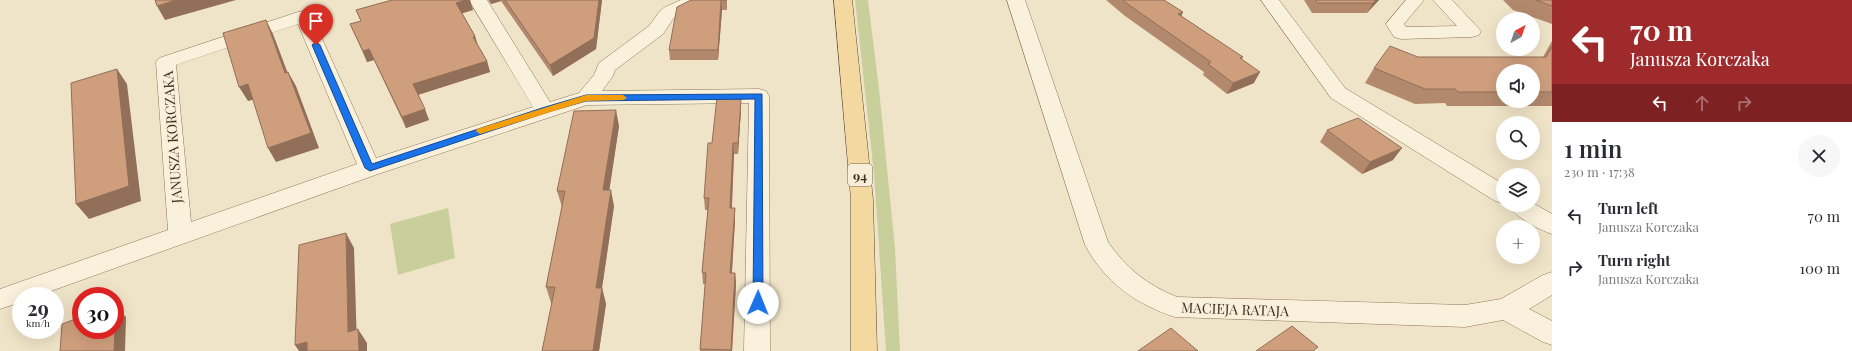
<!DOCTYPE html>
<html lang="en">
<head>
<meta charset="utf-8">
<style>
	:root { --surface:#fff; --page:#f7f7f7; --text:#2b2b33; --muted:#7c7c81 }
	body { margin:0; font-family:"Playfair Display",serif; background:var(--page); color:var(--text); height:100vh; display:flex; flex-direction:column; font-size:15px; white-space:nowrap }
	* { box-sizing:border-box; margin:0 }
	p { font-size:13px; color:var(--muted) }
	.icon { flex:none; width:22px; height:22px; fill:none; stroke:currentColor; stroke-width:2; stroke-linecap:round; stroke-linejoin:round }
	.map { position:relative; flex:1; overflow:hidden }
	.details { display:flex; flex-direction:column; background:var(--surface); width:300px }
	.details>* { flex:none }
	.hud { background:#9e2a2b; color:#fff; overflow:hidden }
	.needle { width:26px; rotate:40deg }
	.tools { position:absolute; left:1496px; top:12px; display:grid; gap:8px }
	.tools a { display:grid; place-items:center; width:44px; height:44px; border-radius:50%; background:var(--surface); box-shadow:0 4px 16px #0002; font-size:20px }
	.speed { position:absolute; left:12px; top:287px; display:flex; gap:8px; font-size:20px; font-weight:700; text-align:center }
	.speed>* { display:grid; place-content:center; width:52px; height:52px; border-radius:50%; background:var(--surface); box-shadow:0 4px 16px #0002; line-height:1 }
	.speed small { font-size:10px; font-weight:400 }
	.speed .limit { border:6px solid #d22; background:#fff; color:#111 }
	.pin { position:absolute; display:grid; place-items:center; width:34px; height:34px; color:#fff; margin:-41px -17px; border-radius:50% 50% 50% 0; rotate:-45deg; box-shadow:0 0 4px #0007 }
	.pin .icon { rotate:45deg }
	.me { position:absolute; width:44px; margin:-22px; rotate:1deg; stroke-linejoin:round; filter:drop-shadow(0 0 3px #0008) }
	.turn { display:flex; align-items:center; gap:14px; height:84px; padding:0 12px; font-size:18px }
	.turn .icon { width:52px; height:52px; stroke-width:2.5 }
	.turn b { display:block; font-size:28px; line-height:34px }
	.lanes { display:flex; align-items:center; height:38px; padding:0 12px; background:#0003; justify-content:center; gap:20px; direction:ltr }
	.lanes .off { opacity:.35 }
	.round { display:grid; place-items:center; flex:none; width:42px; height:42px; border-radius:21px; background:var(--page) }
	.summary { display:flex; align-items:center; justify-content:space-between; height:68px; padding:0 12px }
	h1 { font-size:24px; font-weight:600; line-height:30px }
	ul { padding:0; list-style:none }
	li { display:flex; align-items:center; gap:12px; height:52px; padding:0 12px }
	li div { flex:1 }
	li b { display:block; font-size:15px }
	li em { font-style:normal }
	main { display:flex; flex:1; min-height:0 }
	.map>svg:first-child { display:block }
	.green { fill:#c9cf9b }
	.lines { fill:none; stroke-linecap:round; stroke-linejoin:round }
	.minor-casing { stroke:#8d765c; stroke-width:1 }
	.major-casing { stroke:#5b4430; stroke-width:1 }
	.minor { fill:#faf1dc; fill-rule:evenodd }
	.major { fill:#f3d9a0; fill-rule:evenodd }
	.wall { fill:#b2896c; fill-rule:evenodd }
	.shaded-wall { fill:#916f58 }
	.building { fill:#cf9f7d; stroke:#916f58 }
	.route { fill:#1a73e8; stroke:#114b97 }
	.slow { fill:#f59e0b }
	.labels { text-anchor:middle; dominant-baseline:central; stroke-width:3; stroke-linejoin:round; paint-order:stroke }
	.shield { fill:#f7eed8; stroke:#756857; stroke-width:1 }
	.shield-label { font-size:13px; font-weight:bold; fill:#3d2e20 }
	.street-label { font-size:14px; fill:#3d2e20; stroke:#f7eed8 }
</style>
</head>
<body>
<main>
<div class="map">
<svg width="1552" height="351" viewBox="0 0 1552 351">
	<rect width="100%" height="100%" fill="#f0e4c8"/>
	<path class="green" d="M855 0H868L879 89 895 248 900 351H886L874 174Z
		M448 208 455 258 398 275 390 224Z"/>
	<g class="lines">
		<g class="minor-casing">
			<path id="minor" d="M469 0H487L550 102 579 93 594 75 599 63 649 26 660 11 665 7 681 0H701L699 5 677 15 673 19 663 34 615 70 613 76 602 91 759 89 766 91 769 96 770 351H744L749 103 587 105 378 174 37 296H21V302L0 309V289L168 230 156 62 159 58 298 12 304 11 310 12 376 158 533 107ZM298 24 357 164 191 222 176 65Z
				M1007 0H1025L1108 242C1126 268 1147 285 1177 297L1465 305 1501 299 1543 275 1552 272V295L1529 309 1552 321V345L1543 342 1503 320 1465 327 1175 317C1135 304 1105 282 1085 245Z
				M1261 0H1279L1345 88 1503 184V203L1495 201 1331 98Z
				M1406 0H1424L1404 24 1406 27 1457 26 1433 0H1452L1481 31 1479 35 1472 37 1401 39 1394 37 1386 24Z
				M1533 203 1552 214V234C1539 230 1514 216 1508 205H1533Z"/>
		</g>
		<g class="major-casing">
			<path id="major" d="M834 0H852L873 200 877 351H851V200Z"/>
		</g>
		<use href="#minor" class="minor"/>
		<use href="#major" class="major"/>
	</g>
	<path class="wall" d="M392 0H470L473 10 462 13 475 36 478 45 487 61 490 72 418 95 429 120 406 128 374 60 367 62 350 24 361 21 356 10Z
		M488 0H602L596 49 553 76 501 1 491 4Z
		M691 0H727V10H722L718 60H670L669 50Z
		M1106 0H1164L1181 16 1243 57 1242 59 1254 83 1227 94 1203 75 1204 72 1125 16Z
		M1304 0H1379L1367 13H1312Z
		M1503 0H1552V24L1513 10Z
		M1552 41V106H1447L1445 103 1415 104 1365 83 1374 68 1543 57ZM1503 71H1533V101H1503Z
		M741 110 738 154H734L732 208 735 220 732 273H735L736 284 732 351H700L705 284H703L702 272 708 210H705L704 198 712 143Z
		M619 126 609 190 614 206 602 288 606 304 599 351H542L552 303H551L546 287 562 207 557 191Z
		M1327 130 1393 160 1362 174 1320 142Z"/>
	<path class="shaded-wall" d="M176 0H236L165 20 157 6Z
		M466 0H470L473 10 460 14 456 3Z
		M490 0H501V1L491 4Z
		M599 0H602L596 49 553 76 550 65Z
		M721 0 722 10 718 60V50Z
		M1376 0H1379L1367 13 1373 3Z
		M1183 12 1179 23 1178 14Z
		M266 20 273 34 293 87 285 73Z
		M475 36 478 47 473 37Z
		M369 49 374 60 367 62 363 51Z
		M487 61 490 72 417 95 413 84Z
		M117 69 127 84 141 201 89 219 76 204Z
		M288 72 296 86 319 148 276 162 268 148Z
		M1260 72 1254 83 1227 94 1233 83Z
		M248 84 256 99 248 101 239 87Z
		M741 99V110L738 154V143Z
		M425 109 429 120 406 128 402 117Z
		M616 110 619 126 607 206 603 190Z
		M733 143 734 154 731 220 730 208Z
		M1402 148 1393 160 1362 174 1370 162Z
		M611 190 614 206 602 288 606 304 599 351H593L596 288Z
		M735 208V220L731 284 730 273Z
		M346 233 354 248 357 346 348 332Z
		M735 273 736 284 732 351H731Z
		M115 306 126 317 125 351H114Z
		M358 329 367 343V351H359Z
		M307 342 314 351H299L295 345Z"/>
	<path class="building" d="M155 0H176L157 6Z
		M392 0H466L456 3 475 36 473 37 487 61 413 84 425 109 402 117 369 49 363 51 350 24 361 21 356 10Z
		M505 0H599L594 38 550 65Z
		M691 0H727H721L718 50H669L677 7Z
		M1123 0H1164L1183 12 1178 14 1243 57 1240 58 1260 72 1233 83 1208 64 1211 62 1129 5Z
		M1316 0H1376L1373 3H1317Z
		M1536 0H1552V6Z
		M266 20 285 73 288 72 311 133 268 148 248 84 239 87 223 33Z
		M1390 46 1418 57H1546L1552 47V92H1533V71H1503V92H1458L1455 89H1425L1374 68Z
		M117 69 129 186 76 204 71 83Z
		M717 97 741 99 738 143H733L730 208H735L730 273H735L731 350 700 349 706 273 702 272 709 198H704L708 143H712Z
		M616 110 603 190H611L596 288H602L593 351H542L555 287H546L565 191H557L574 111Z
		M1358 118 1402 148 1370 162 1327 130Z
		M346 233 348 332 358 329 359 351H307V342L295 345 299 245Z
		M81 317V330H115L114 351H60L62 324Z
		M1292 326 1318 347 1313 351H1256Z
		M1171 328 1198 351H1138Z"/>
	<path class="route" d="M316 42 320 45 372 164 542 108 586 95 762 94 763 303 761 306H754L753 303 755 99 586 101 548 112 370 171 365 168 312 45Z"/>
	<path class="slow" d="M586 95H623L627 98 623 100 586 101 480 134 476 131 477 129Z"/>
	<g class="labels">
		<rect class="shield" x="848" y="164" width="24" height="22" rx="3"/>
		<g class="shield-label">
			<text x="860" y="175">94</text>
		</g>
		<g class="street-label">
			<text transform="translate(172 137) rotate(-94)">JANUSZA KORCZAKA</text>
			<text transform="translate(1235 309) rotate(2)">MACIEJA RATAJA</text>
		</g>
	</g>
</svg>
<div class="tools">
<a><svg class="needle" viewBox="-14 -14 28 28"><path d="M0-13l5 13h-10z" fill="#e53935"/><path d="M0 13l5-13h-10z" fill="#7c7c81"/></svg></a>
<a><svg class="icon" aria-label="sound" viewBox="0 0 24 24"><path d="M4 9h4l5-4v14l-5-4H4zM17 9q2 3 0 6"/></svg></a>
<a><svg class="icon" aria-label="search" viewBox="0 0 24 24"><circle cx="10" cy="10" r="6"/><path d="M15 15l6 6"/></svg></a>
<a><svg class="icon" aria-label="layers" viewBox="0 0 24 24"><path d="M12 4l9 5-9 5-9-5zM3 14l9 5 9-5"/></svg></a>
<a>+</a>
</div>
<div class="speed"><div>29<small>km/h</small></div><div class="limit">30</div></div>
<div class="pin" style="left:316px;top:45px;background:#d93025"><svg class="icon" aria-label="arrive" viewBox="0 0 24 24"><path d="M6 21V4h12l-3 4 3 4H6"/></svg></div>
<svg class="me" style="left:758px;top:303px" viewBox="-20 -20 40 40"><circle r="19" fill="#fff"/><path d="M0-13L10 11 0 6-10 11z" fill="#1a73e8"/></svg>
</div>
<section class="details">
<div class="hud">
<div class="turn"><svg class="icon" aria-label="left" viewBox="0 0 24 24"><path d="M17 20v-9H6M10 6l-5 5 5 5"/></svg><div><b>70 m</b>Janusza Korczaka</div></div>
<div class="lanes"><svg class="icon" aria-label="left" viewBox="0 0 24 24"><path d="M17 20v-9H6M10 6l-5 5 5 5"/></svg><svg class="icon off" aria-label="ahead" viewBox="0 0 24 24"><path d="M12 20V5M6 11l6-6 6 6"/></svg><svg class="icon off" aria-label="right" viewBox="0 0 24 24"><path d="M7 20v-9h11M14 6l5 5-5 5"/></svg></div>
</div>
<div class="summary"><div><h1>1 min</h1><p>230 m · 17:38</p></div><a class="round"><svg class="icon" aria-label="close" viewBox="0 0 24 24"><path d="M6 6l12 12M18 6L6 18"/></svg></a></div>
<ul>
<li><svg class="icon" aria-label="left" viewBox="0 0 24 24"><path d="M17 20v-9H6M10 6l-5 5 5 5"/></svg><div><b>Turn left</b><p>Janusza Korczaka</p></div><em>70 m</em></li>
<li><svg class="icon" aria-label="right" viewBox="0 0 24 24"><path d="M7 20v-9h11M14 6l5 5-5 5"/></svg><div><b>Turn right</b><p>Janusza Korczaka</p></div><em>100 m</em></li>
</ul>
</section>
</main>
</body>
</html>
